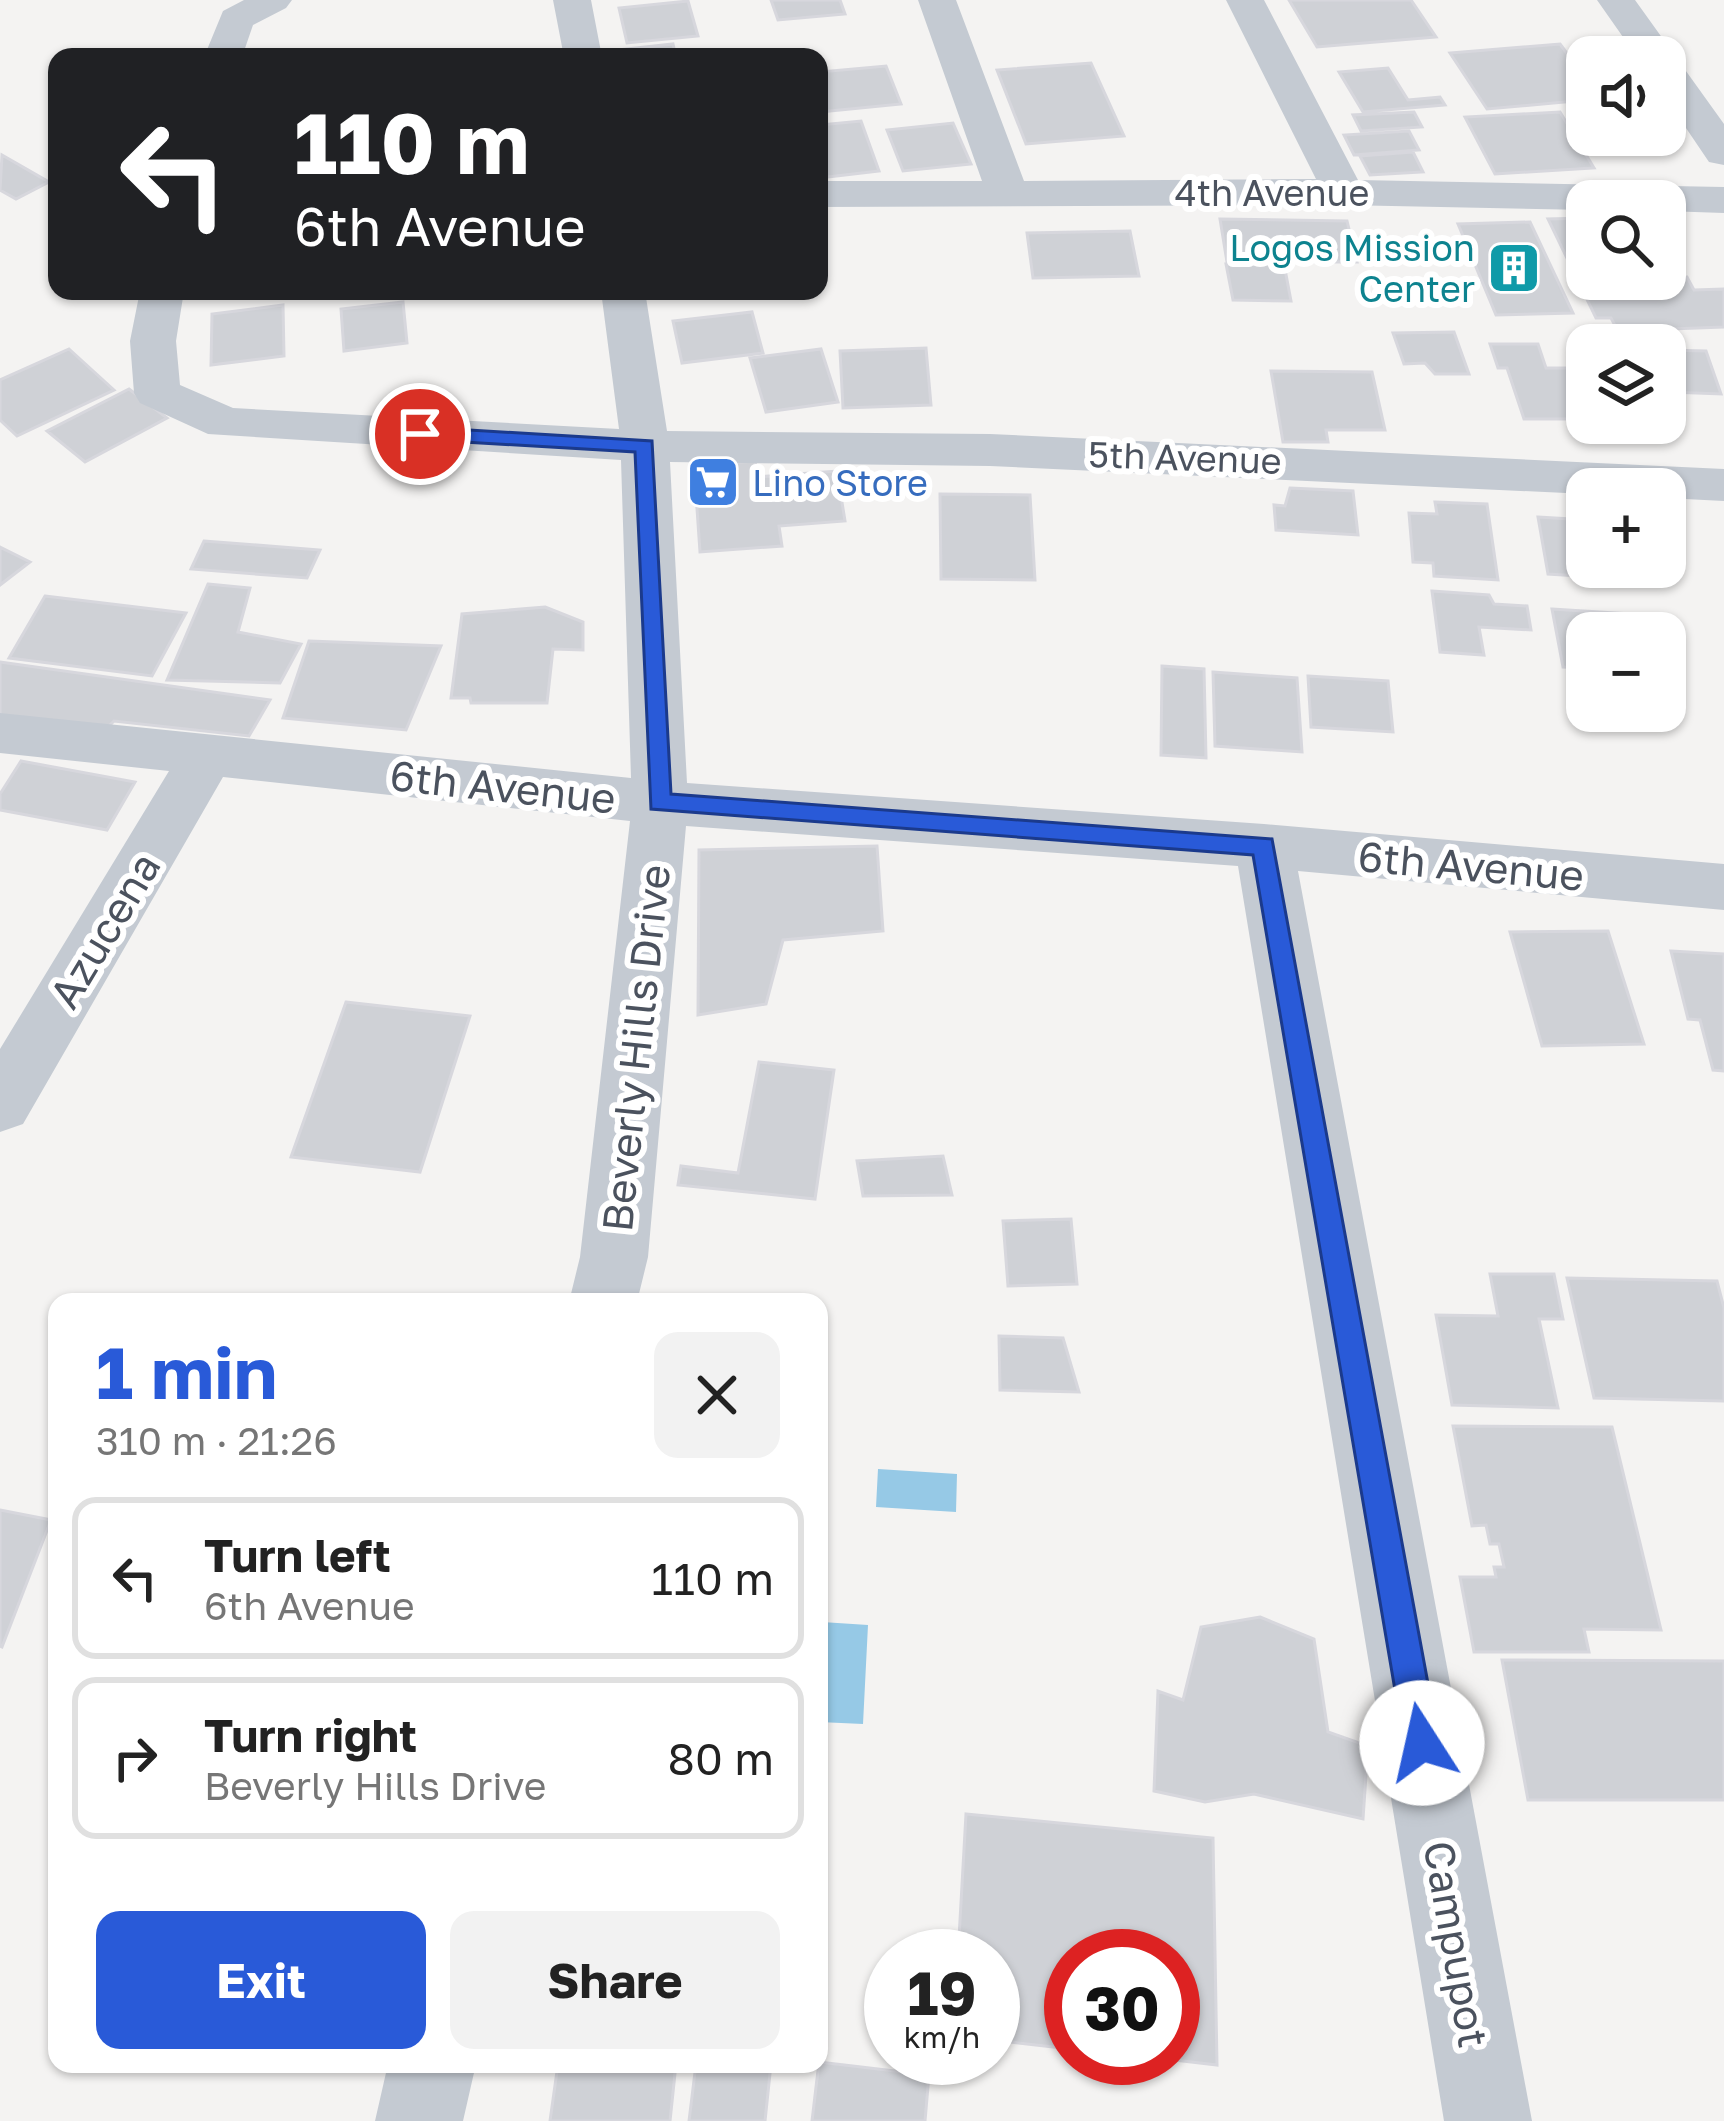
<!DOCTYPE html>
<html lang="en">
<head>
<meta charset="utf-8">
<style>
	:root { --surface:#fff; --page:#f2f2f2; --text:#222; --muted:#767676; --line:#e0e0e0; --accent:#295ad8 }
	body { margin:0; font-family:"Golos Text",sans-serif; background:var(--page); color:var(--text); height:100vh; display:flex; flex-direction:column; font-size:45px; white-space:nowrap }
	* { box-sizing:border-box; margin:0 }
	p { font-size:39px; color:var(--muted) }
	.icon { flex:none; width:66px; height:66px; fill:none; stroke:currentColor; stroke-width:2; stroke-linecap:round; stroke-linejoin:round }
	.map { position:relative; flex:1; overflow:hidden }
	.sheet { position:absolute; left:48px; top:1293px; width:780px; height:780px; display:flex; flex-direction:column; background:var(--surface); border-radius:24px; box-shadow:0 3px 9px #0004 }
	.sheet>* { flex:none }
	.top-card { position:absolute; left:48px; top:48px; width:780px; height:252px; border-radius:24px; box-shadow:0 3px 9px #0004; background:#202124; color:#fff; overflow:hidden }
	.buttons { position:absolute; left:1566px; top:36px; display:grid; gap:24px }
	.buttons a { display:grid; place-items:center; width:120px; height:120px; border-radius:24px; background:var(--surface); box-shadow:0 3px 9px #0004; font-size:60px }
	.speed { position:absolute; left:864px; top:1929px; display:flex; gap:24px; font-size:60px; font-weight:700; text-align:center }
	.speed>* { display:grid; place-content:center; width:156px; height:156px; border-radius:50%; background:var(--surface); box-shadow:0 3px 9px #0004; line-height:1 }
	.speed small { font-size:30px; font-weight:400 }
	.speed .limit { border:18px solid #d22; background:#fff; color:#111 }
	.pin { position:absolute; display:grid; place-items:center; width:102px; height:102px; color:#fff; margin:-51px; border:6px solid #fff; border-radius:50%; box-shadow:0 3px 12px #0007 }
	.me { position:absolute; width:132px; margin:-66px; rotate:350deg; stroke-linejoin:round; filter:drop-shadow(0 0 9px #0008) }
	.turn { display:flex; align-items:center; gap:42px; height:252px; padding:0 48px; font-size:54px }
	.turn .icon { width:156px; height:156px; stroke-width:2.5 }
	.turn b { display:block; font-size:84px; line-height:102px }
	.round { display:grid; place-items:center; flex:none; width:126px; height:126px; border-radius:24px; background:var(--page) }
	.headline { display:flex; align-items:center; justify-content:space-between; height:204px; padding:0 48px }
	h1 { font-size:72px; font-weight:700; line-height:90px; color:var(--accent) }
	.action { display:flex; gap:24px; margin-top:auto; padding:24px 48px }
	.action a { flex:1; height:138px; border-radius:24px; background:var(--accent); color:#fff; font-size:48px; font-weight:700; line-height:138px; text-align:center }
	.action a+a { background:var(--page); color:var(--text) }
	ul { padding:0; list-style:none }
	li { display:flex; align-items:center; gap:36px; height:162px; margin:0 24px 18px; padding:0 24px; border:6px solid var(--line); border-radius:24px }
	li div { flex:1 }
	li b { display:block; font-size:45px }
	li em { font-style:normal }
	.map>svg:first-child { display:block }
	.water { fill:#96c9e6 }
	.building { fill:#cfd1d6; stroke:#d7d7dd; stroke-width:3 }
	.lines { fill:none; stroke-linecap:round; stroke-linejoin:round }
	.street { fill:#c4cad2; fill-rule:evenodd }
	.route { fill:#295ad8; stroke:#1b3a8c; stroke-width:3 }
	.labels { text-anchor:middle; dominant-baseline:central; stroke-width:12; stroke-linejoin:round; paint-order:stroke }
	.far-street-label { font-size:36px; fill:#4b525e; stroke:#fff }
	.far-culture-label { font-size:36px; fill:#0d838f; stroke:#fff; text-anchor:end }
	.far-shop-label { font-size:36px; fill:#366cbe; stroke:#fff; text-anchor:start }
	.street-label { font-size:42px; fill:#4b525e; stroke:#fff }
</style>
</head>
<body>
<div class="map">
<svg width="1724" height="2121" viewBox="0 0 1724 2121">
	<rect width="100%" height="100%" fill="#f4f3f2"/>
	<path class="water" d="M878 1469 957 1474 956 1512 876 1507Z
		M822 1622 868 1625 863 1724 819 1722Z"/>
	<path class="building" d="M771 0H840L845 14 778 20Z
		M1289 0H1411L1436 37 1317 47Z
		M688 1 698 36 627 43 619 8Z
		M673 44 676 57H609L608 51Z
		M1560 44 1587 80V100L1487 109 1450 53Z
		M1091 63 1124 136 1026 144 997 70Z
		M886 66 901 104 819 112V72Z
		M1388 68 1408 100 1440 97 1445 105 1363 112 1339 72Z
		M1414 112 1422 127 1361 131 1353 115Z
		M1560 112 1594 168 1495 174 1465 117Z
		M861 121 879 171 819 178V125Z
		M953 123 971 164 903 171 887 130Z
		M1409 131 1419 150 1354 155 1344 135Z
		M1413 152 1423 172 1370 175 1360 156Z
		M2 155 49 182 16 199 0 190Z
		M1587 218V279L1687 277 1694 290 1724 289V327L1618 331 1611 318H1596L1548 219Z
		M1220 219 1347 221 1357 262H1227Z
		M1530 222 1573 313 1496 315 1458 224Z
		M1130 231 1139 276 1033 278 1027 233Z
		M1226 264H1284L1291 301 1233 300Z
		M403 302 407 343 344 351 341 309Z
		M283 305 284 356 211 365 212 314Z
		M752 312 763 353 682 363 673 321Z
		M1454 332 1469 374H1435L1425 363 1404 364 1393 333Z
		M1596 333 1650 336 1654 345H1600Z
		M1490 344H1538L1546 368H1587V419H1524L1507 368H1498Z
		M926 348 931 405 843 408 840 351Z
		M69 349 114 390 17 436 0 420V380Z
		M821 349 838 402 766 412 750 358Z
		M1665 350 1706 351 1721 394 1669 392 1675 412 1665 411Z
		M1271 371 1372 372 1385 430H1326L1328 442H1283Z
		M129 389 167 418 85 462 47 431Z
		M755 461 757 477 837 471 845 521 779 526 782 546 700 552 694 465Z
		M1290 488 1353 491 1358 535 1276 530 1274 505 1285 506Z
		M940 494 1030 495 1035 580 941 579Z
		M1435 502 1487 504 1498 580 1434 576 1433 563 1413 562 1409 513 1437 514Z
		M1538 517 1587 520V567H1623L1625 579 1548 574Z
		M204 541 320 550 307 578 191 569Z
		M0 547 30 562 0 585Z
		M208 584 250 588 238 632 301 644 280 683 167 680Z
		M1432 591 1489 595 1494 604 1527 606 1531 630 1479 627 1484 655 1440 652Z
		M45 596 186 613 152 676 9 658Z
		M545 607 583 622V650L553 649 547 703H471L470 698H451L462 614Z
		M1552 609 1630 614 1634 633H1587V668L1563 667Z
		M309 641 441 646 406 730 283 718Z
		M0 662 270 700 249 736 114 721 102 733 0 720Z
		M1162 666 1204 669 1206 758 1161 755Z
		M1213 672 1297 678 1302 752 1215 746Z
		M1308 676 1388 681 1393 732 1311 727Z
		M21 761 135 782 107 830 0 810V794Z
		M877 846 883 931 783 940 766 1004 698 1015 699 850Z
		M1608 931 1644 1044 1542 1046 1510 932Z
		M1671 951 1724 954V1071L1713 1070 1700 1020 1688 1019Z
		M346 1002 470 1016 420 1172 291 1157Z
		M759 1062 834 1070 815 1199 678 1185 681 1166 738 1173Z
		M943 1156 952 1195 863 1196 857 1161Z
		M1071 1219 1077 1284 1008 1286 1003 1221Z
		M1490 1274H1554L1563 1319H1539L1558 1408 1452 1405 1436 1315 1498 1316Z
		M1567 1278 1717 1281 1724 1308V1401L1594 1398Z
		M999 1336 1063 1338 1079 1392 1000 1390Z
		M1453 1426 1612 1427 1661 1630 1584 1629 1589 1652H1474L1460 1577H1496L1494 1567H1504L1499 1544H1490L1486 1525 1472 1526Z
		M0 1510 51 1520 2 1647 0 1646Z
		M1260 1617 1314 1639 1328 1732 1368 1746 1363 1819 1254 1794 1205 1802 1154 1791 1158 1691 1183 1700 1201 1627Z
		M1502 1660 1724 1661V1800H1528Z
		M966 1814 1213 1838 1217 2065 1157 2058H1173V1956H1071V2049L993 2040V1956H958Z
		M819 2062 929 2075 925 2121H812Z
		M558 2064H676L670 2121H550Z
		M696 2064H771L765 2121H689Z"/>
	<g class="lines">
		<path class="street" d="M244 0H292L286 8 253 25 242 57H204L223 11Z
			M553 0H591L602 57H564Z
			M918 0H956L1024 181 1316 179 1226 0H1264L1358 180 1724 187V213L1665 211V201H1587V210L1343 205 819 207V181H982Z
			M1597 0H1635L1724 124V165L1709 162 1665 97V57H1637Z
			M140 291H184L176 341 180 385 233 408 619 429 601 291H645L667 431 990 434 1724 469V501L1665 498V489H1587V494L990 466 670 462 687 783 1264 824 1724 864V910L1298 871 1532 2121H1444L1238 866 686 826 648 1257 637 1302H569L580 1257 630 821 223 777 23 1124 0 1132V1049L169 771 0 753V713L631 778 621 460 208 434 140 403 134 393 130 341Z
			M388 2064H476L463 2121H375Z"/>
	</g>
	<path class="route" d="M420 427 652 441 671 794 1272 839 1439 1743 1434 1755 1422 1761 1410 1755 1404 1743 1253 855 651 809 635 452 413 439 410 434Z"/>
	<defs>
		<g id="building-square" transform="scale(2.7)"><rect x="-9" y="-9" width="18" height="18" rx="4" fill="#0f9aa8" stroke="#fff"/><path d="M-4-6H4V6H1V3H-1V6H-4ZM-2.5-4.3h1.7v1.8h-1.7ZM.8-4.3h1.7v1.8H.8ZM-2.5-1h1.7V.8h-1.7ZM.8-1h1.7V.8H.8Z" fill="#fff"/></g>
		<g id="supermarket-square" transform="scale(2.7)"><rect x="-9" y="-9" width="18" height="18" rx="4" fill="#3f7fe0" stroke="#fff"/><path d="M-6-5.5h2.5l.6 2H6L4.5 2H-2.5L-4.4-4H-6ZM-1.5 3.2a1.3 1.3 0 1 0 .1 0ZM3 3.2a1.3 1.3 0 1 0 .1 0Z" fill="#fff"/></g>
	</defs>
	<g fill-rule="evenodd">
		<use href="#building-square" x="1514" y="268"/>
		<use href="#supermarket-square" x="713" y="482"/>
	</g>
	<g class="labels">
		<g class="far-street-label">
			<text x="1272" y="192">4th Avenue</text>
			<text transform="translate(1185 457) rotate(2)">5th Avenue</text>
		</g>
		<g class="far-culture-label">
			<text x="1475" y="247">Logos Mission<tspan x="1475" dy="41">Center</tspan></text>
		</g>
		<g class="far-shop-label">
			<text x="752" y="482">Lino Store</text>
		</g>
		<g class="street-label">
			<text transform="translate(503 786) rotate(6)">6th Avenue</text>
			<text transform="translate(1471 865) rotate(5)">6th Avenue</text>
			<text transform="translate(104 930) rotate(-59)">Azucena</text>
			<text transform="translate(635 1048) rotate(-84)">Beverly Hills Drive</text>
			<text transform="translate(1457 1944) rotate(80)">Campupot</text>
		</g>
	</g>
</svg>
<div class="buttons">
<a><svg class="icon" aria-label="sound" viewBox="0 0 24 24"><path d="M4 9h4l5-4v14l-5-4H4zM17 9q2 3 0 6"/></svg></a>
<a><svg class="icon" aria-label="search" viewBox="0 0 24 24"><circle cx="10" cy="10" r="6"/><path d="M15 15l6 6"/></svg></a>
<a><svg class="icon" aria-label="layers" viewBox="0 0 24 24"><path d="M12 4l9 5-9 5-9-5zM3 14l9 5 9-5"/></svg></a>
<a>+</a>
<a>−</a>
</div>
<div class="speed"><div>19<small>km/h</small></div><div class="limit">30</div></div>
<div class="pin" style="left:420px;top:434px;background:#d93025"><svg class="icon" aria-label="arrive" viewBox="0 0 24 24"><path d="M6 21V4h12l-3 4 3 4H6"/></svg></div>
<svg class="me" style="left:1422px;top:1743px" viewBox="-20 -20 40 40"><circle r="19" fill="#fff"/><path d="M0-13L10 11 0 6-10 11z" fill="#295ad8"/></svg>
<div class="top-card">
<div class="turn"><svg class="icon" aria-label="left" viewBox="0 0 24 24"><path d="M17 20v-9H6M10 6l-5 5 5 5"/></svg><div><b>110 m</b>6th Avenue</div></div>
</div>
<section class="sheet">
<div class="headline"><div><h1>1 min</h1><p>310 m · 21:26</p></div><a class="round"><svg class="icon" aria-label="close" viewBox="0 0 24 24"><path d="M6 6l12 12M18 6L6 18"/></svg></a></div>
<ul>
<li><svg class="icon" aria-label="left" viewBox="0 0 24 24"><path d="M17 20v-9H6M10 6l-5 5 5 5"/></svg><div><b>Turn left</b><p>6th Avenue</p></div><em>110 m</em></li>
<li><svg class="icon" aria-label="right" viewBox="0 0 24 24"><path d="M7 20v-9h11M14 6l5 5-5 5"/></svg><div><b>Turn right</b><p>Beverly Hills Drive</p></div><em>80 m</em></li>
</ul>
<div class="action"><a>Exit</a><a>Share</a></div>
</section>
</div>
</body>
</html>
